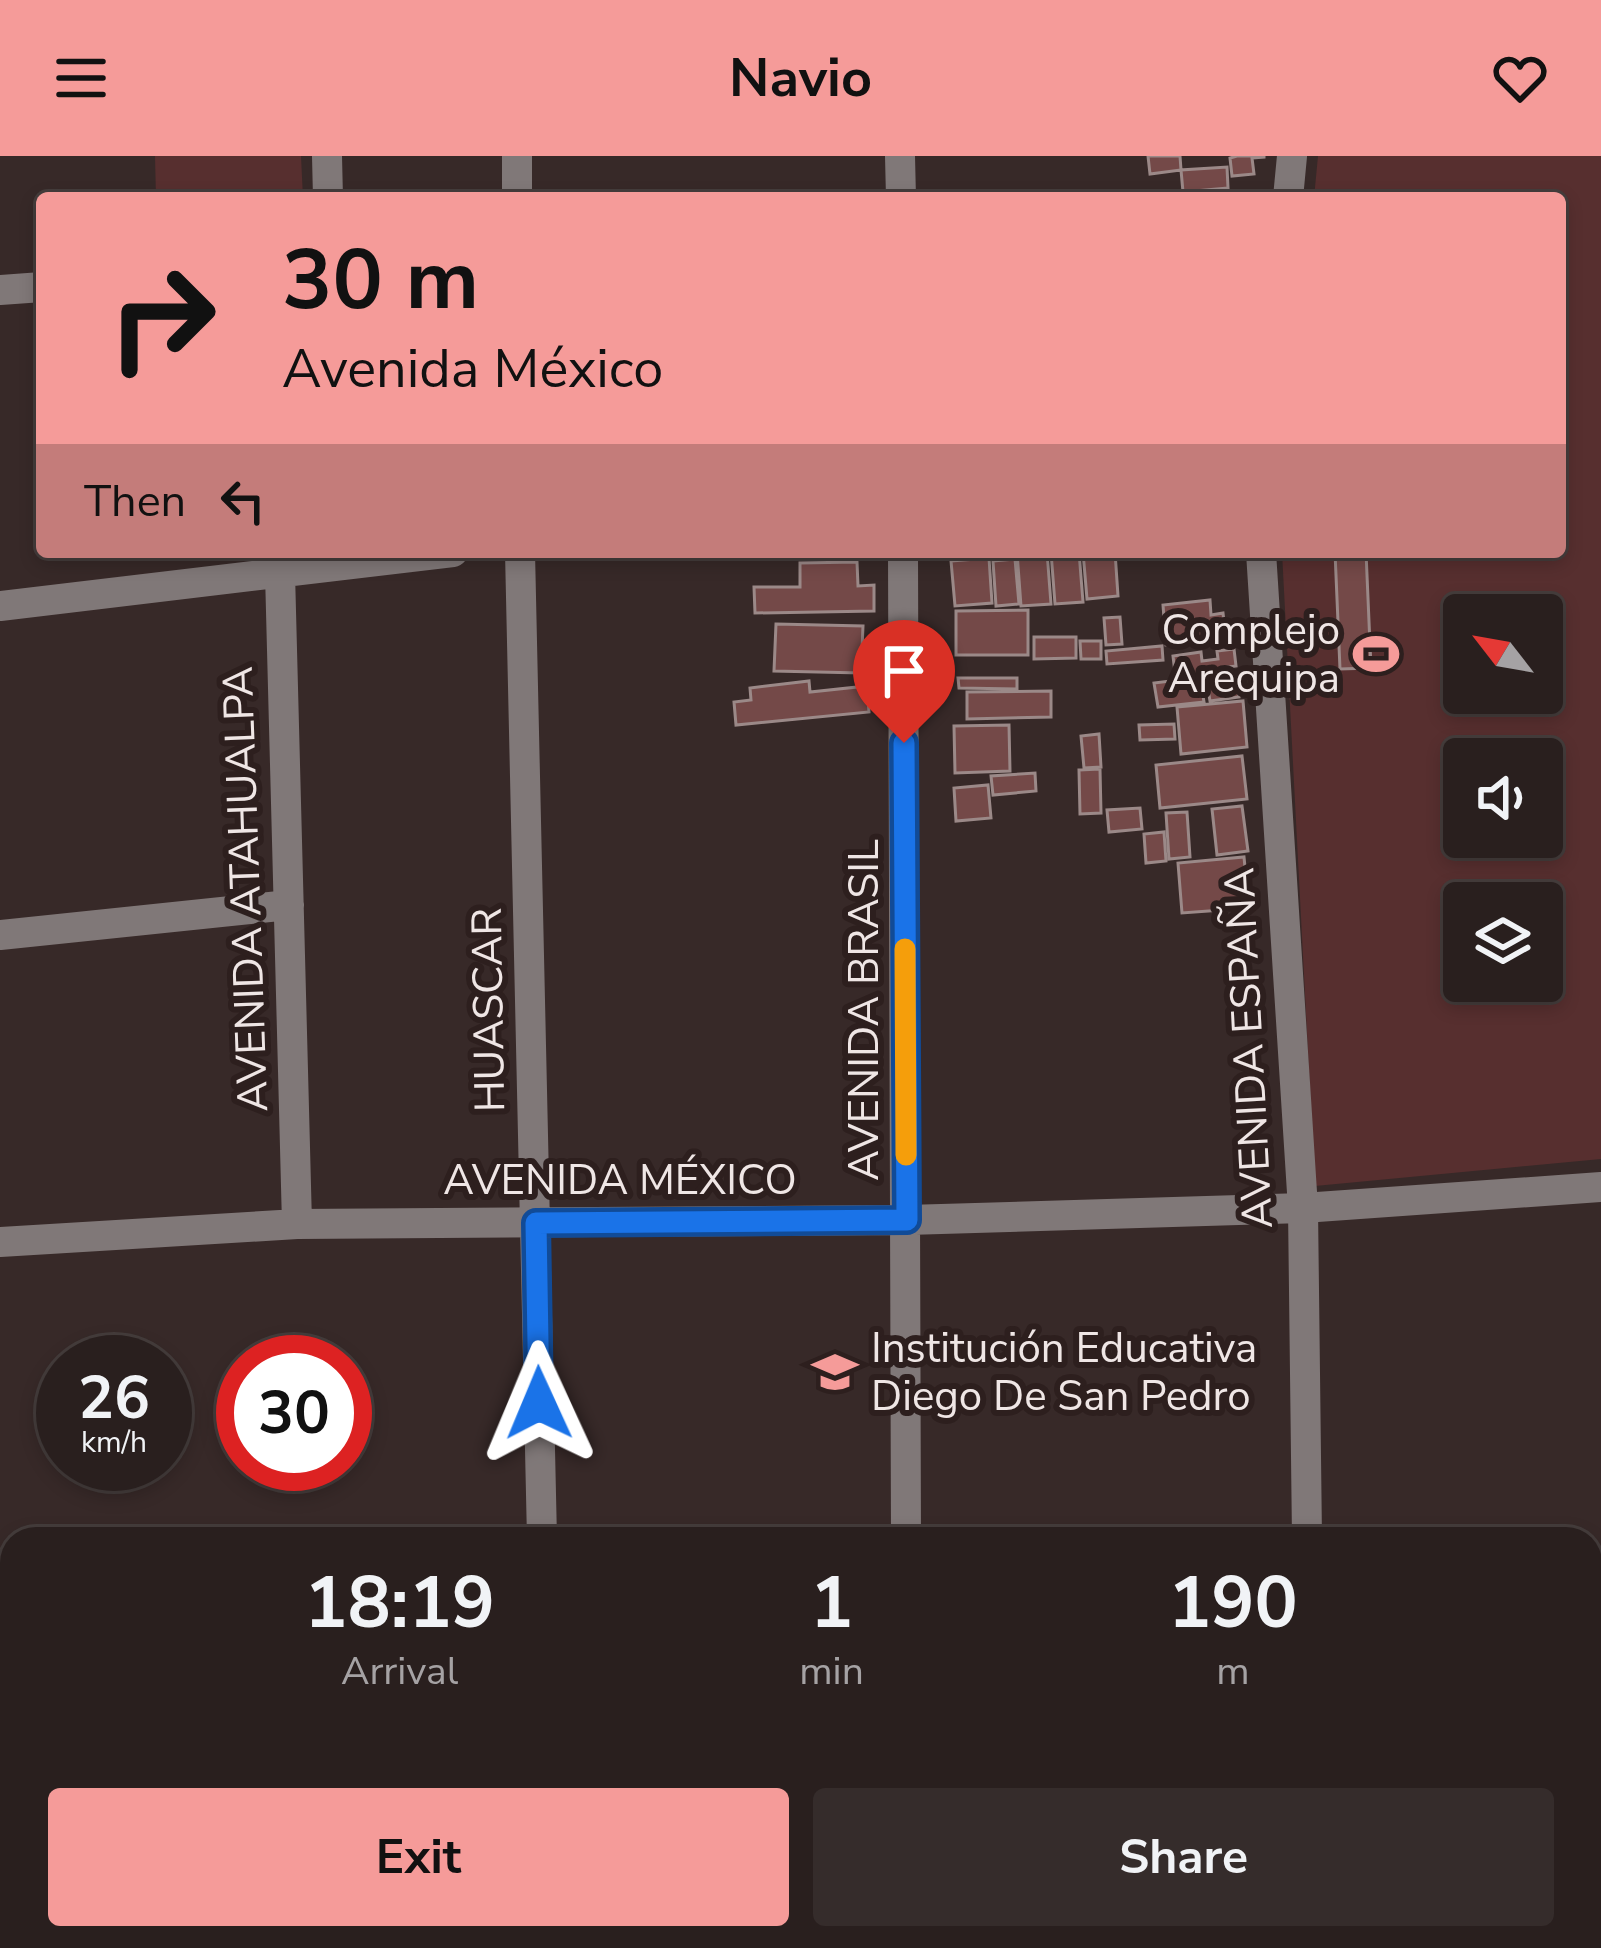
<!DOCTYPE html>
<html lang="en">
<head>
<meta charset="utf-8">
<style>
	:root { --surface:#291f1e; --page:#352c2b; --text:#f1f3f6; --muted:#a5a2a4; --line:#453d3c; --accent:#f59b99 }
	body { margin:0; font-family:"Nunito Sans",sans-serif; background:var(--page); color:var(--text); height:100vh; display:flex; flex-direction:column; font-size:45px; white-space:nowrap }
	* { box-sizing:border-box; margin:0 }
	p { font-size:39px; color:var(--muted) }
	.icon { flex:none; width:66px; height:66px; fill:none; stroke:currentColor; stroke-width:2; stroke-linecap:round; stroke-linejoin:round }
	.map { position:relative; flex:1; overflow:hidden }
	.sheet { position:absolute; left:0px; top:1371px; width:1602px; height:423px; display:flex; flex-direction:column; background:var(--surface); border-radius:36px 36px 0 0; box-shadow:0 6px 18px #0003,0 0 0 3px var(--line) }
	.sheet>* { flex:none }
	.top-card { position:absolute; left:36px; top:36px; width:1530px; height:366px; border-radius:12px; box-shadow:0 6px 18px #0003,0 0 0 3px var(--line); background:#f59b99; color:#111; overflow:hidden }
	.needle { width:78px; rotate:301deg }
	.buttons { position:absolute; left:1443px; top:438px; display:grid; gap:24px }
	.buttons a { display:grid; place-items:center; width:120px; height:120px; border-radius:12px; background:var(--surface); box-shadow:0 6px 18px #0003,0 0 0 3px var(--line); font-size:60px }
	.speed { position:absolute; left:36px; top:1179px; display:flex; gap:24px; font-size:60px; font-weight:700; text-align:center }
	.speed>* { display:grid; place-content:center; width:156px; height:156px; border-radius:50%; background:var(--surface); box-shadow:0 6px 18px #0003,0 0 0 3px var(--line); line-height:1 }
	.speed small { font-size:30px; font-weight:400 }
	.speed .limit { border:18px solid #d22; background:#fff; color:#111 }
	.pin { position:absolute; display:grid; place-items:center; width:102px; height:102px; color:#fff; margin:-123px -51px; border-radius:50% 50% 50% 0; rotate:-45deg; box-shadow:0 0 12px #0007 }
	.pin .icon { rotate:45deg }
	.me { position:absolute; width:132px; margin:-66px; rotate:359deg; stroke-linejoin:round; filter:drop-shadow(0 0 9px #0008) }
	.turn { display:flex; align-items:center; gap:42px; height:252px; padding:0 48px; font-size:54px }
	.turn .icon { width:156px; height:156px; stroke-width:2.5 }
	.turn b { display:block; font-size:84px; line-height:102px }
	.then { display:flex; align-items:center; height:114px; padding:0 48px; background:#0003; gap:24px; font-size:45px }
	.eta { display:flex; justify-content:space-evenly; align-items:center; height:204px; text-align:center }
	.eta b { font-size:72px; font-weight:700; line-height:84px }
	.primary-button { display:flex; gap:24px; margin-top:auto; padding:24px 48px }
	.primary-button a { flex:1; height:138px; border-radius:12px; background:var(--accent); color:#111; font-size:48px; font-weight:700; line-height:138px; text-align:center }
	.primary-button a+a { background:var(--page); color:var(--text) }
	header { display:flex; justify-content:space-between; align-items:center; height:156px; padding:0 48px; background:var(--accent); color:#111; font-size:54px; font-weight:700 }
	.map>svg:first-child { display:block }
	.grass { fill:#572f2f; fill-rule:evenodd }
	.building { fill:#744948; stroke:#9b8988; stroke-width:3 }
	.lines { fill:none; stroke-linecap:round; stroke-linejoin:round }
	.minor { stroke:#807878; stroke-width:30 }
	.route-casing { stroke:#114b97; stroke-width:30 }
	.route { stroke:#1a73e8; stroke-width:21 }
	.slow { stroke:#f59e0b; stroke-width:21 }
	.labels { text-anchor:middle; dominant-baseline:central; stroke-width:12; stroke-linejoin:round; paint-order:stroke }
	.poi-label { font-size:42px; fill:#efe6e5; stroke:#2d1f1e; text-anchor:end }
	.street-label { font-size:42px; fill:#efe6e5; stroke:#2d1f1e }
</style>
</head>
<body>
<header><svg class="icon" aria-label="menu" viewBox="0 0 24 24"><path d="M4 6h16M4 12h16M4 18h16"/></svg>Navio<svg class="icon" aria-label="heart" viewBox="0 0 24 24"><path d="M12 20l-8-8c-3-5 5-10 8-4 3-6 11-1 8 4z"/></svg></header>
<div class="map">
<svg width="1601" height="1792" viewBox="0 0 1601 1792">
	<rect width="100%" height="100%" fill="#372928"/>
	<path class="grass" d="M155 0H301L303 42H156Z
		M1318 0H1601V1003L1315 1030 1282 396H1560V42H1314ZM1464 459H1542V537H1464ZM1464 603H1542V681H1464ZM1464 747H1542V825H1464Z"/>
	<path class="building" d="M1148 0H1180L1181 14 1150 18Z
		M1237 0H1264V1L1252 2 1254 18 1232 20 1230 2Z
		M1227 11 1228 32 1183 36 1181 14Z
		M1017 396H1047L1051 448 1021 450Z
		M1051 396H1079L1083 446 1055 448Z
		M1083 396H1115L1118 440 1087 443Z
		M1335 396H1366L1371 512 1340 513Z
		M989 402 992 447 955 450 951 405Z
		M1015 403 1019 448 996 450 993 405Z
		M857 406 858 430 874 429V455L755 457 754 431H800V407Z
		M1210 444 1211 459 1223 457 1226 484 1166 489 1163 449Z
		M1028 454V499H956V455Z
		M1120 461 1122 488 1106 489 1104 462Z
		M776 468 863 470 861 517 774 515Z
		M1034 481H1076V502L1034 503Z
		M1080 485H1101V503H1081Z
		M1162 490 1163 504 1107 508 1106 495Z
		M1234 493 1236 510 1228 511 1230 528H1238L1239 541 1210 545 1209 539 1203 540 1204 546 1158 551 1154 527 1187 523V515L1175 517 1173 500 1201 496 1202 505 1218 503 1217 495Z
		M958 522H1017V533L959 532Z
		M809 525 810 536 867 530 869 556 736 569 734 546 751 544 750 532Z
		M1051 535V561L967 563V536Z
		M1243 545 1247 591 1181 598 1177 551Z
		M1174 568 1175 583 1140 584 1139 569Z
		M1009 569 1010 615 955 617 954 570Z
		M1099 578 1101 611 1084 612 1081 580Z
		M1242 600 1247 643 1160 652 1156 609Z
		M1100 613 1101 657 1080 658 1079 614Z
		M1035 617 1036 635 993 639 991 620Z
		M988 629 991 662 956 665 954 632Z
		M1242 650 1248 695 1217 699 1212 653Z
		M1140 652 1142 673 1109 676 1107 654Z
		M1187 656 1190 701 1169 703 1166 657Z
		M1164 676 1166 705 1146 707 1144 678Z
		M1244 701 1249 752 1182 757 1178 707Z"/>
	<g class="lines">
		<path class="minor" d="M327 0 328 42
			M517 0V42
			M900 0 901 42
			M1288 42 1292 0
			M0 134 42 131
			M283 396 280 417 297 1068
			M520 396 542 1383
			M903 396 906 1383
			M1261 396 1303 1052 1307 1383
			M0 450 453 396
			M0 779 289 749
			M0 1086 297 1068 907 1064 1303 1052 1601 1031
			M0 1438H12
			M0 1642 12 1706
			M27 1782 28 1792
			M548 1782V1792
			M1312 1782V1792
			M905 1792V1782"/>
	</g>
	<g class="lines">
		<g class="route-casing">
			<path id="route" d="M539 1247 536 1067 907 1064 904 587"/>
		</g>
		<use href="#route" class="route"/>
		<path class="slow" d="M905 793 906 999"/>
	</g>
	<defs>
		<g id="stadium-bare" transform="scale(3.6)"><path d="M0-5a6.5 5 0 1 0 0 10a6.5 5 0 1 0 0-10ZM-3.5-1.8h7v3.6h-7Z" fill="#f59b99" stroke="#2d1f1e" stroke-width="2.5" paint-order="stroke"/></g>
		<g id="school-bare" transform="scale(3.6)"><path d="M0-5L7-2L0 1L-7-2ZM-4 1L0 2.5L4 1V4Q0 6-4 4Z" fill="#f59b99" stroke="#2d1f1e" stroke-width="2.5" paint-order="stroke"/></g>
	</defs>
	<g fill-rule="evenodd">
		<use href="#stadium-bare" x="1376" y="498"/>
		<use href="#school-bare" x="835" y="1216"/>
	</g>
	<g class="labels">
		<g class="poi-label">
			<text x="1340" y="474">Complejo<tspan x="1340" dy="48">Arequipa</tspan></text>
			<text x="871" y="1192" text-anchor="start">Institución Educativa<tspan x="871" dy="48">Diego De San Pedro</tspan></text>
		</g>
		<g class="street-label">
			<text transform="translate(246 733) rotate(-92)">AVENIDA ATAHUALPA</text>
			<text transform="translate(489 854) rotate(-91)">HUASCAR</text>
			<text transform="translate(864 854) rotate(-90)">AVENIDA BRASIL</text>
			<text transform="translate(1249 892) rotate(-93)">AVENIDA ESPAÑA</text>
			<text x="620" y="1024">AVENIDA MÉXICO</text>
		</g>
	</g>
</svg>
<div class="buttons">
<a><svg class="needle" viewBox="-14 -14 28 28"><path d="M0-13l5 13h-10z" fill="#e53935"/><path d="M0 13l5-13h-10z" fill="#a5a2a4"/></svg></a>
<a><svg class="icon" aria-label="sound" viewBox="0 0 24 24"><path d="M4 9h4l5-4v14l-5-4H4zM17 9q2 3 0 6"/></svg></a>
<a><svg class="icon" aria-label="layers" viewBox="0 0 24 24"><path d="M12 4l9 5-9 5-9-5zM3 14l9 5 9-5"/></svg></a>
</div>
<div class="speed"><div>26<small>km/h</small></div><div class="limit">30</div></div>
<div class="pin" style="left:904px;top:587px;background:#d93025"><svg class="icon" aria-label="arrive" viewBox="0 0 24 24"><path d="M6 21V4h12l-3 4 3 4H6"/></svg></div>
<svg class="me" style="left:539px;top:1247px" viewBox="-20 -20 40 40"><path d="M0-17L14 15 0 8-14 15z" fill="#1a73e8" stroke="#fff" stroke-width="4"/></svg>
<div class="top-card">
<div class="turn"><svg class="icon" aria-label="right" viewBox="0 0 24 24"><path d="M7 20v-9h11M14 6l5 5-5 5"/></svg><div><b>30 m</b>Avenida México</div></div>
<div class="then">Then<svg class="icon" aria-label="left" viewBox="0 0 24 24"><path d="M17 20v-9H6M10 6l-5 5 5 5"/></svg></div>
</div>
<section class="sheet">
<div class="eta">
<div><b>18:19</b><p>Arrival</p></div>
<div><b>1</b><p>min</p></div>
<div><b>190</b><p>m</p></div>
</div>
<div class="primary-button"><a>Exit</a><a>Share</a></div>
</section>
</div>
</body>
</html>
